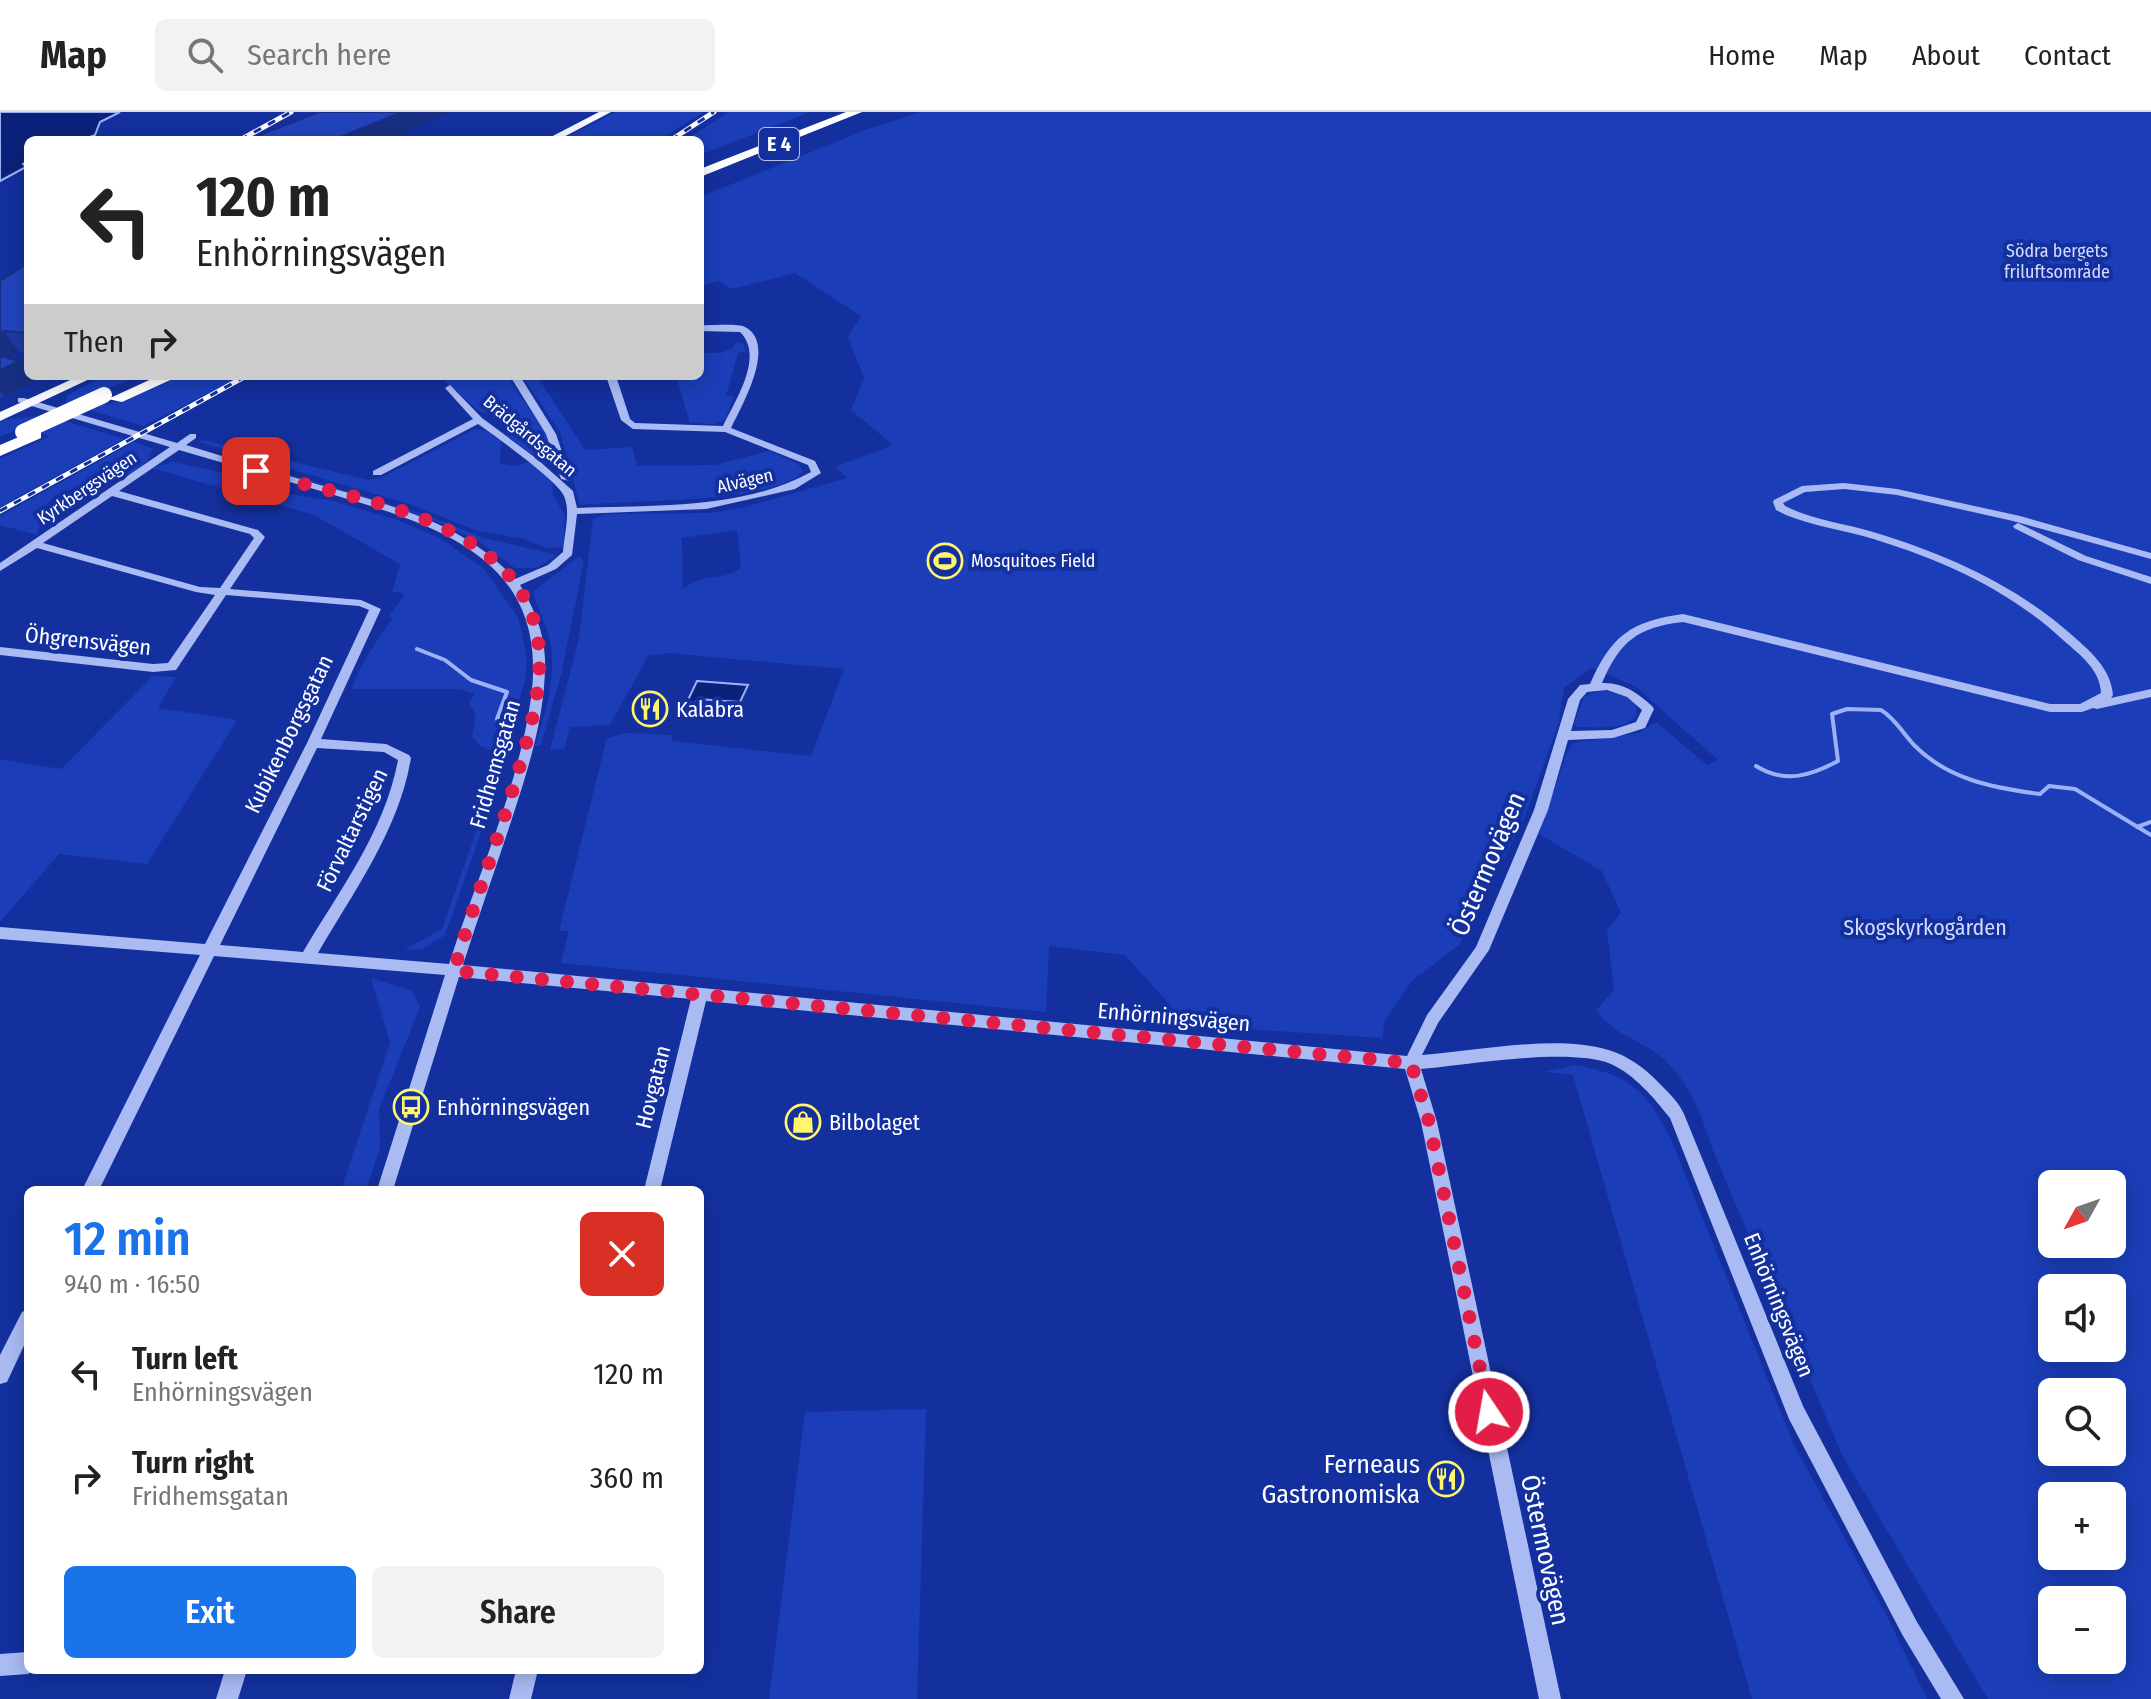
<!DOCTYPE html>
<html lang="en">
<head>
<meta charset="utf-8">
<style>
	:root { --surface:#fff; --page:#f2f2f2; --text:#222; --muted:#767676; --line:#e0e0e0; --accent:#1a73e8 }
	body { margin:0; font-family:"Fira Sans Condensed",sans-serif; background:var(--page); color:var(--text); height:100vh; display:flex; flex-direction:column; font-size:30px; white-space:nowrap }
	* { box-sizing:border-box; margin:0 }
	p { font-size:26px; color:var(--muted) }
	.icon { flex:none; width:44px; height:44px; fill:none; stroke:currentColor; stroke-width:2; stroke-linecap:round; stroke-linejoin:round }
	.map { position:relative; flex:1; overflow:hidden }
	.side { position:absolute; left:24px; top:1074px; width:680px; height:488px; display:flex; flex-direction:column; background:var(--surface); border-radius:12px; box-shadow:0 4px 20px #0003 }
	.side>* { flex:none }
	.banner { position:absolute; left:24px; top:24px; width:680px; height:244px; border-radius:12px; box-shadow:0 4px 20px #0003; background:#fff; color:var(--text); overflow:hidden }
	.needle { width:52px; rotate:230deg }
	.buttons { position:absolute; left:2038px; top:1058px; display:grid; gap:16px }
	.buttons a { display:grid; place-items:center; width:88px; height:88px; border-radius:12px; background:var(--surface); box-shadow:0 4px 20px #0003; font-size:40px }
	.pin { position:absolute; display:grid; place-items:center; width:68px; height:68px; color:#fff; margin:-34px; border-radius:16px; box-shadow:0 4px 12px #0006 }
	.me { position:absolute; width:88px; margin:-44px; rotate:348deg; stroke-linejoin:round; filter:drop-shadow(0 0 6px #0008) }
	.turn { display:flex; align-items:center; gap:28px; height:168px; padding:0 40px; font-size:36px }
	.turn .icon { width:104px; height:104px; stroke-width:2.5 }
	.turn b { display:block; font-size:56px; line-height:68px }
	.then { display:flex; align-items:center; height:76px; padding:0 40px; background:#0003; gap:16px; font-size:30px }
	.round { display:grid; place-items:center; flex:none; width:84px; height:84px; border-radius:12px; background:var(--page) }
	.head { display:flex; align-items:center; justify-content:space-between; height:136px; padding:0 40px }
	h1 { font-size:48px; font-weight:600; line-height:60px; color:var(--accent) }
	.primary-button { display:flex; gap:16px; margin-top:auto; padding:16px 40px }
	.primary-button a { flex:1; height:92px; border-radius:12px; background:var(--accent); color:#fff; font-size:32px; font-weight:600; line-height:92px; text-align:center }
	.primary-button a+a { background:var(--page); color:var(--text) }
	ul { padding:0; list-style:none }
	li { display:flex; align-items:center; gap:24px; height:104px; padding:0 40px }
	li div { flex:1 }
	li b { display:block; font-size:30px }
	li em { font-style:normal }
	header { display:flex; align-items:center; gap:48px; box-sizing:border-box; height:112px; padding:0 40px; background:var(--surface); border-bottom:2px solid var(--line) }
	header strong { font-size:38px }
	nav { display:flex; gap:44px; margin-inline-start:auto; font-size:28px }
	.search { width:560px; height:72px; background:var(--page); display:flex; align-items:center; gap:20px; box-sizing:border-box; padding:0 28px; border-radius:12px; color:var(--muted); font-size:30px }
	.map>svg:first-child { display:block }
	.green { fill:#1b3eb8; fill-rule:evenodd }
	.water { fill:#0c227a; stroke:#9cb2f7; stroke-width:2 }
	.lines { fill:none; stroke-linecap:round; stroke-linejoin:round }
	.stream { stroke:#9cb2f7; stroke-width:4 }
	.minor { fill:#aabbf4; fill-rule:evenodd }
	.major { fill:#f7f8ff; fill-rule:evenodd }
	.highway { fill:#fff; fill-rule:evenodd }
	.rail-casing { stroke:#fff; stroke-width:5 }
	.rail { stroke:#13309e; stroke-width:3; stroke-dasharray:8; stroke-linecap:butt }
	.highway-bridge { stroke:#fff; stroke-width:16 }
	.wall { fill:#1d3aa2 }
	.shaded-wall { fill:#182f84 }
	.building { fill:#2243bc; stroke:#182f84; stroke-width:2 }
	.route { stroke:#e11d48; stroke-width:14; stroke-dasharray:0 25.2 }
	.labels { text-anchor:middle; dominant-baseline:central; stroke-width:8; stroke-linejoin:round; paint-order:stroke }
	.far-park-label { font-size:18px; fill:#d3dcfd; stroke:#13309e }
	.far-street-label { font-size:18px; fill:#fff; stroke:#13309e }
	.far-poi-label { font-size:18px; fill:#fff; stroke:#13309e; text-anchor:start }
	.shield { fill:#13309e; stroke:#b8c1e2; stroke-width:2 }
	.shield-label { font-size:20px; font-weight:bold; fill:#fff }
	.street-label { font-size:22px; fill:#fff; stroke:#13309e }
	.poi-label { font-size:22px; fill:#fff; stroke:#13309e; text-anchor:start }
	.park-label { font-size:22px; fill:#d3dcfd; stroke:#13309e }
	.near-street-label { font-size:26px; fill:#fff; stroke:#13309e }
	.near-poi-label { font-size:26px; fill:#fff; stroke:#13309e; text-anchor:end }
</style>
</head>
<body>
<header>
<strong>Map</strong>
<div class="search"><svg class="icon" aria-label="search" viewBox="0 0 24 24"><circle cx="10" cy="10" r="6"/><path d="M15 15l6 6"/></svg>Search here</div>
<nav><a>Home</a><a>Map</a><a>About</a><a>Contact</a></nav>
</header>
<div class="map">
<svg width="2151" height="1587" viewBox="0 0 2151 1587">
	<rect width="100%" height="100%" fill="#13309e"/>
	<path class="green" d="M616 0H703L660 28H561Z
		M729 0H810L700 43V28H685Z
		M921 0H2151V1587H1988L1843 1345 1712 1036C1701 1002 1690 969 1661 945 1638 926 1616 925 1596 898L1614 878 1607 818 1621 801 1602 759 1539 722 1566 643 1573 631 1639 621 1656 610 1707 653 1718 648 1635 574 1591 556 1564 576 1558 613 1524 707 1459 833 1412 869 1385 908 1382 926 1188 913 1125 843 1049 834 1046 900 561 851 569 819H559L607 626 627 621 673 623 671 629 811 644 844 557 667 541 648 544 610 613 570 615 564 637 550 638 579 526 593 407 606 402 712 401 749 394 847 366 835 355 893 333 851 298 864 266 848 225 861 204 795 161 732 177 719 169 700 174V85L868 17ZM737 418 741 455C723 471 705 459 683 477L682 426ZM2052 1072H2112V1132H2052ZM2052 1176H2112V1236H2052ZM2052 1280H2112V1340H2052ZM2052 1384H2112V1444H2052ZM2052 1488H2112V1548H2052Z
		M736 230 743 231 746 240 738 241 726 284H734L725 308 715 312 690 311 676 264H700V241H720L733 236Z
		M105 264H138L87 285 108 293 177 264H242L143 314 66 291 67 283Z
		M439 264H507L547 323 552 351 544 352 506 323 511 309 479 299Z
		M522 264H537L585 338 632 335 637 354 715 353 769 339 798 352 803 359C776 392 626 388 580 393L560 320Z
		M45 303 124 327 0 395V347L50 324 22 315 0 325V308Z
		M475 317 487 319 501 330 500 351 514 354 530 350 552 369 553 384 565 403 563 435 547 436 524 427 478 419 409 392 199 330 203 328 368 368 383 365Z
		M134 330 153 337C137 383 72 360 46 394 40 401 40 414 37 423L0 413V404Z
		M173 350 238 364 263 378 333 389 397 408 438 425 483 456 518 505 527 546 525 569 504 635 494 639 480 634 472 624 476 604 469 590 475 582 460 577H352C362 547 376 532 392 507L389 503 404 485 402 481 392 480 400 452 314 403 152 356Z
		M249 350 429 404 484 426 557 443 537 456H515L478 429 429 406Z
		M579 444 584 450 561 563 541 633 535 634C546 597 559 560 548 521 544 507 535 494 534 479Z
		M153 564 176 565 158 596 237 608 147 752 59 742 0 810V647L61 657Z
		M1603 578 1626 585 1636 593 1637 604C1622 619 1597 615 1577 615L1574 612 1584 585Z
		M496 644 505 645 506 649 445 823 422 837 404 838 442 817 500 651Z
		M371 866 412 879 420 895 379 997 380 1036 366 1078H341L390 930Z
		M1575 953C1630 963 1646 978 1671 1027L1794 1333 1887 1504 1927 1587H1752L1573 963 1545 960Z
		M926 1297 917 1587H769L805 1300Z"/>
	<path class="water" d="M0 0H120L100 10 95 23 82 28H28V49L23 52 26 55 0 69Z
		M697 569 748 573 740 590 698 587 695 591 687 590Z"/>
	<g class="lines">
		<path class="stream" d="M417 537 445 548 471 568 507 580 497 607 509 613
			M1756 654C1785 672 1810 664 1838 649L1832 602 1847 597 1881 598C1896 607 1903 622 1915 634 1949 668 1994 676 2040 682L2049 674 2075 677 2151 723
			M2137 715 2151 710"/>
		<path class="minor" d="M700 213C710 214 737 211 745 215 778 232 741 295 731 316L815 349 821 361 795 377 706 397 577 402 572 443 556 457 520 473C534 496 544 520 545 547 546 596 532 645 517 691 500 745 480 799 463 853L1407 944 1427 903 1476 835 1534 698 1568 587 1580 573 1590 572C1611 524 1631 509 1683 502L2050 592H2080L2101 581C2100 557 2080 543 2063 528 2007 476 1936 445 1863 424 1837 417 1811 413 1786 403L1776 398 1773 390 1774 388 1802 374 1844 371 1897 377 2020 404 2151 441V447L2013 409 1897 383 1844 377 1805 380 1783 391 1785 394C1813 408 1843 411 1873 420 1946 442 2016 473 2073 524 2091 540 2111 557 2113 583L2111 586 2151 577V585L2097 597 2093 596 2082 600H2050L1683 510C1638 515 1620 529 1602 571 1622 570 1638 581 1652 594L1654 597 1645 616 1613 626 1568 628 1548 698 1489 838 1438 911 1422 943C1477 939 1566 920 1617 941 1634 948 1649 960 1661 973 1670 982 1679 991 1684 1002L1803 1294 1917 1510 1964 1587H1941L1903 1524 1789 1307 1670 1006C1654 986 1635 963 1611 952 1568 935 1468 953 1421 957L1437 1010 1561 1587H1539L1421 1010 1405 957 706 889 660 1078H644L691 887 459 865 393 1078H377L445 863 214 844 99 1078H82L200 843 0 827V815L205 832 307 631 369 498 359 494 226 483 176 558 153 560 0 543V535L153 552 168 551 215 483 196 480 37 436 0 459V451L170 335 18 290V286H24L177 331 190 322H196V326L186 333C231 347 276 360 320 373 391 393 464 411 515 467L548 453 563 440C564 423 571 400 564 384 558 369 495 324 478 312L381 363H373V359L473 307 445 276 450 273 482 306 537 347 573 379 577 396C653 393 742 398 811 360L808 353 725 320 633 317 621 308 606 264H616L630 307 635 311 723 314C735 289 765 244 740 220L700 219ZM179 338C230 353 280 367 331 382 439 414 550 447 531 586 518 678 477 764 449 852L318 841C354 779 399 718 411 646L409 643 386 632 321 627 381 497 361 488 230 477 265 425 258 418 119 379ZM112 384 250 422 254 426 220 476 200 475 43 431ZM1607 578 1627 585 1642 598 1636 610 1612 618 1571 619 1580 588 1587 580ZM317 636 384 640 398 648C385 719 339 779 303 840L220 833Z
			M510 264H520L556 322 571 367 570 369 561 367 546 322Z
			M2018 411 2086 444 2151 465V472L2078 448 2014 416 2013 414Z
			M28 1197V1225L7 1270 0 1272V1243L22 1200Z
			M28 1540V1558H35L28 1562 0 1564V1542Z
			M225 1558H247L238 1587H216Z
			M516 1558H538L531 1587H509Z"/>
		<path class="major" d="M599 0H611L558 28H545Z
			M79 264H96L0 309V300Z"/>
		<path class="highway" d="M846 0H862L700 65V57Z
			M158 264H179L122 290 108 287Z
			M35 318 41 320V326L0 344V333Z"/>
		<g class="rail-casing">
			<path id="rail" d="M240 28 291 0
				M671 28 714 0
				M0 399 246 264"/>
		</g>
		<use href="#rail" class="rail"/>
		<path class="highway-bridge" d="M23 320 104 283"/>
	</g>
	<path class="wall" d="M28 151V241L19 240 10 246 19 249 28 261V264H30L34 270 5 285H0V169Z"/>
	<path class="shaded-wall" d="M402 0H452L385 28H333Z
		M4 219 19 240 0 253V222Z
		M19 249 28 261V264H30L34 270 5 285 0 278V258Z"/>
	<path class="building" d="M319 0H402L333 28H247Z
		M28 151V221L4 219 0 222V169Z
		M0 244 19 249 0 258Z"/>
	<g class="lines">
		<path class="route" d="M256 359C325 380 408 391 469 430 571 494 540 586 512 680 494 740 471 799 454 859L1411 951 1429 1010 1489 1300"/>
	</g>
	<defs>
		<g id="stadium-ring" transform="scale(1.8)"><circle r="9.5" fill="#13309e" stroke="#fff66d" stroke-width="1.5"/><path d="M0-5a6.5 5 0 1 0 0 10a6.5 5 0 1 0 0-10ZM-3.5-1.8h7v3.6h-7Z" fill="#fff66d"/></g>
		<g id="restaurant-ring" transform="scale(1.8)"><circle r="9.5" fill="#13309e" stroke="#fff66d" stroke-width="1.5"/><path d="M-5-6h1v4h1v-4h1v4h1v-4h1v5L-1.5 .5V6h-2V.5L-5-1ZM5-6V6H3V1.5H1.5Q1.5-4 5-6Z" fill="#fff66d"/></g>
		<g id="bus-ring" transform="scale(1.8)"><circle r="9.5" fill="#13309e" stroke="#fff66d" stroke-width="1.5"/><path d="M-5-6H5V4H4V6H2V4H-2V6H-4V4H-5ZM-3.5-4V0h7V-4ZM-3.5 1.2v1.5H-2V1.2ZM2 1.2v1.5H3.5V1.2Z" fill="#fff66d"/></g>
		<g id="shop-ring" transform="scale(1.8)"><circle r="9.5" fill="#13309e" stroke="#fff66d" stroke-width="1.5"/><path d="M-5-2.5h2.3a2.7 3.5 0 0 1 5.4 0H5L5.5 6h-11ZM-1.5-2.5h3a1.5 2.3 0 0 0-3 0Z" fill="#fff66d"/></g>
	</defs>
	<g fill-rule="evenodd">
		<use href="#stadium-ring" x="945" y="449"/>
		<use href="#restaurant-ring" x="650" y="597"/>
		<use href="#bus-ring" x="411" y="995"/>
		<use href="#shop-ring" x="803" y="1010"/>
		<use href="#restaurant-ring" x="1446" y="1367"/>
	</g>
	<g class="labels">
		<g class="far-park-label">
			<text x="2057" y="139">Södra bergets<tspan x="2057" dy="21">friluftsområde</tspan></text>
		</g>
		<g class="far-street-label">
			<text transform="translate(530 324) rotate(40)">Brädgårdsgatan</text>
			<text transform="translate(745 369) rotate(-13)">Alvägen</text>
			<text transform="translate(87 376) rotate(-34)">Kyrkbergsvägen</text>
		</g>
		<g class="far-poi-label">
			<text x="971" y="449">Mosquitoes Field</text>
		</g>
		<rect class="shield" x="759" y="16" width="40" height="32" rx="6"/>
		<g class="shield-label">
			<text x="779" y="32">E 4</text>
		</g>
		<g class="street-label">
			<text transform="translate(88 529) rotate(6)">Öhgrensvägen</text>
			<text transform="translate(289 622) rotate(-64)">Kubikenborgsgatan</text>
			<text transform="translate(495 652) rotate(-74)">Fridhemsgatan</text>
			<text transform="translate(352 718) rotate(-64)">Förvaltarstigen</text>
			<text transform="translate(1174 905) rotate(5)">Enhörningsvägen</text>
			<text transform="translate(653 975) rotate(-76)">Hovgatan</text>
			<text transform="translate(1779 1193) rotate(68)">Enhörningsvägen</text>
		</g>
		<g class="poi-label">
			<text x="676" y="597">Kalabra</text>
			<text x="437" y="995">Enhörningsvägen</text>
			<text x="829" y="1010">Bilbolaget</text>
		</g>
		<g class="park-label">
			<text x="1925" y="815">Skogskyrkogården</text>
		</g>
		<g class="near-street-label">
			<text transform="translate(1488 752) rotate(-67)">Östermovägen</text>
			<text transform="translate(1545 1438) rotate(78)">Östermovägen</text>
		</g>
		<g class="near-poi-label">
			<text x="1420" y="1352">Ferneaus<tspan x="1420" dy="30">Gastronomiska</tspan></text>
		</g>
	</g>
</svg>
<div class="buttons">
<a><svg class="needle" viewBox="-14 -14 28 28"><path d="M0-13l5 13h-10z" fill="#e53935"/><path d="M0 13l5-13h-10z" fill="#767676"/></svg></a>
<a><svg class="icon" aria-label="sound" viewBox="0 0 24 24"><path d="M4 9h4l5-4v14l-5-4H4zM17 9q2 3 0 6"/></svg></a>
<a><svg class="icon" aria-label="search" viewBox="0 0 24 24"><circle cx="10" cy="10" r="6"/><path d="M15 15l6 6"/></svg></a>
<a>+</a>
<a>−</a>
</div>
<div class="pin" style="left:256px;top:359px;background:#d93025"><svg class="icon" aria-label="arrive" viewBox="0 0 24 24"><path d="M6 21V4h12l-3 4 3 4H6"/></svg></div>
<svg class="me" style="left:1489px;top:1300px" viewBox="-20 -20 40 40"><circle r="17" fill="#e11d48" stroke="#fff" stroke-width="3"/><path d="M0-11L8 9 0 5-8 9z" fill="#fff"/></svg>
<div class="banner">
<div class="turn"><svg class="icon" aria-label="left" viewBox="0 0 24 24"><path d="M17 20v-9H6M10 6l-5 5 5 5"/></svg><div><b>120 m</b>Enhörningsvägen</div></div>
<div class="then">Then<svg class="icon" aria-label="right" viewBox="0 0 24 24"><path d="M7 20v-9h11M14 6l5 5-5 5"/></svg></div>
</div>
<section class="side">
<div class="head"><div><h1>12 min</h1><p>940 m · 16:50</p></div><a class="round" style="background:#d93025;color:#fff"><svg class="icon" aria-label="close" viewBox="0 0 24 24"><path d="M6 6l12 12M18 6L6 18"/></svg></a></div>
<ul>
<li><svg class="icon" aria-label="left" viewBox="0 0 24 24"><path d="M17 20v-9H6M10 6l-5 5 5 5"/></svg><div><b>Turn left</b><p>Enhörningsvägen</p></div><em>120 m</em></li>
<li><svg class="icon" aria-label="right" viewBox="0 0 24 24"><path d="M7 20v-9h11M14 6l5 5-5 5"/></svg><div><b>Turn right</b><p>Fridhemsgatan</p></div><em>360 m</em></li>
</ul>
<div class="primary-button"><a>Exit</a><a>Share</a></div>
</section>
</div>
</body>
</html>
